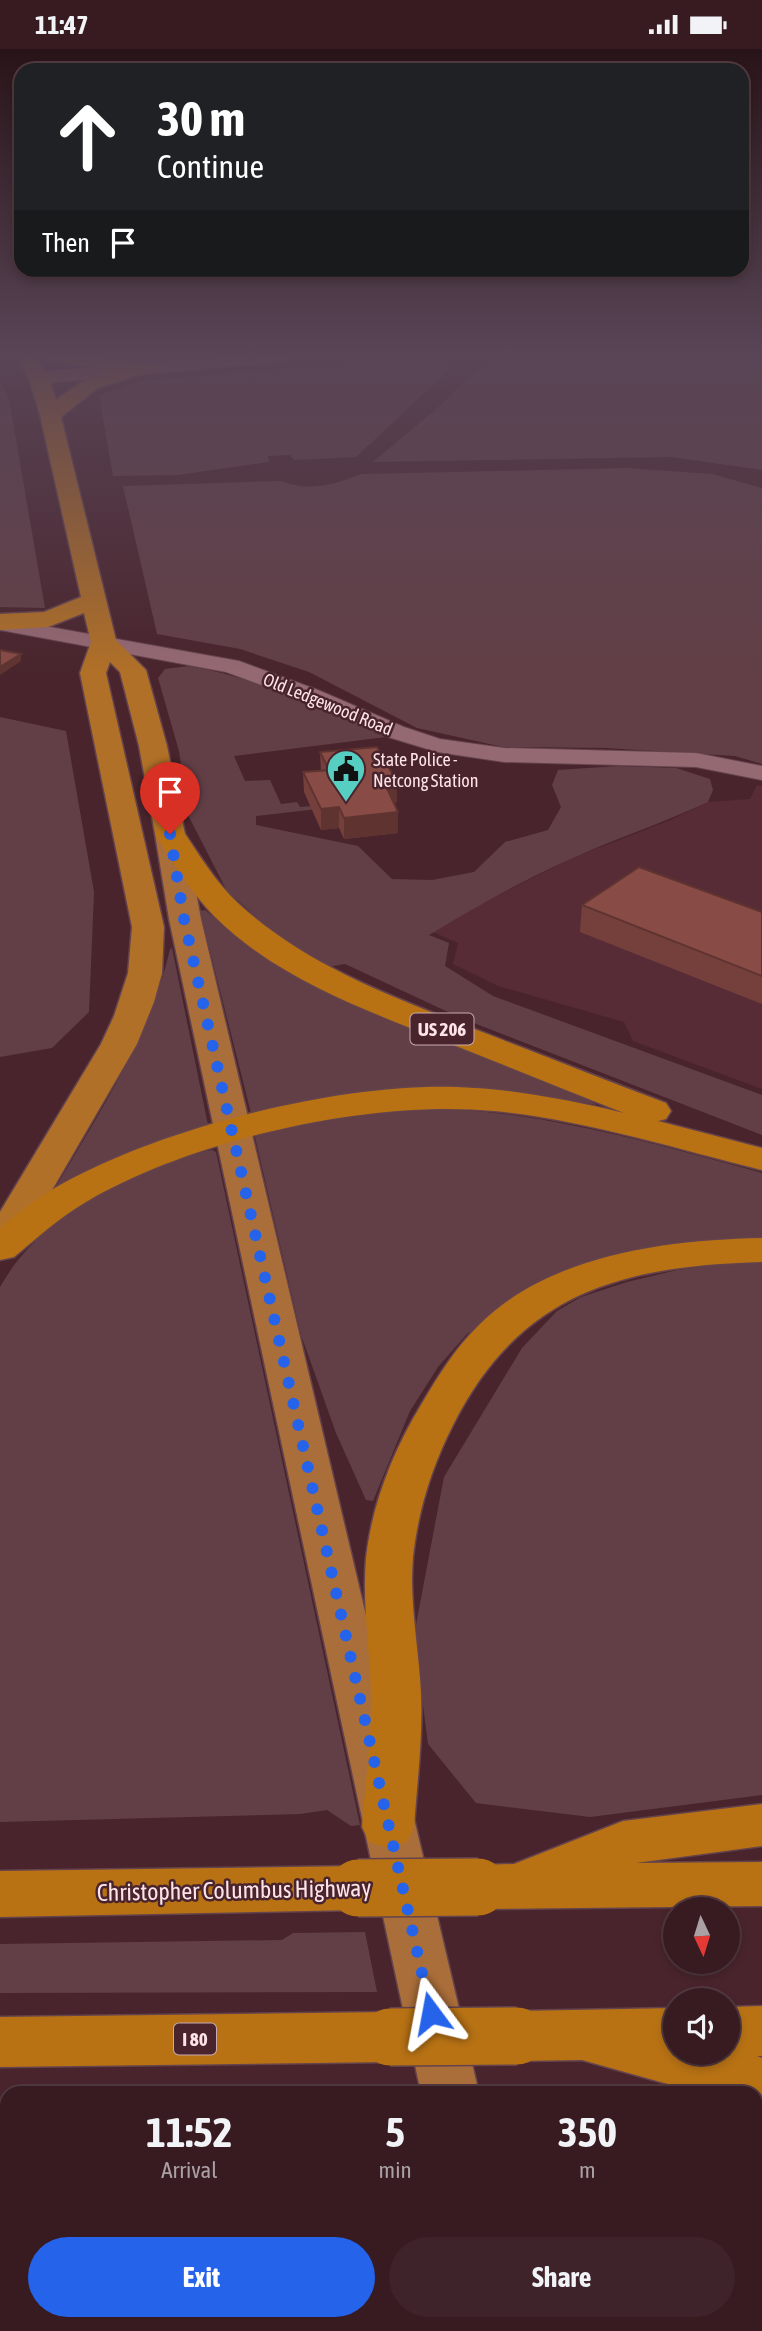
<!DOCTYPE html>
<html lang="en">
<head>
<meta charset="utf-8">
<style>
	:root { --surface:#371b21; --page:#3e242a; --text:#f1f3f6; --muted:#aaa1a5; --line:#51393f; --accent:#2563eb }
	body { margin:0; font-family:"Asap Condensed",sans-serif; background:var(--page); color:var(--text); height:100vh; display:flex; flex-direction:column; font-size:26px; white-space:nowrap }
	* { box-sizing:border-box; margin:0 }
	p { font-size:23px; color:var(--muted) }
	.icon { flex:none; width:38px; height:38px; fill:none; stroke:currentColor; stroke-width:2; stroke-linecap:round; stroke-linejoin:round }
	.map { position:relative; flex:1; overflow:hidden }
	.side { position:absolute; left:0px; top:2037px; width:763px; height:245px; display:flex; flex-direction:column; background:var(--surface); border-radius:21px 21px 0 0; box-shadow:0 4px 10px #0003,0 0 0 2px var(--line) }
	.side>* { flex:none }
	.banner { position:absolute; left:14px; top:14px; width:735px; height:214px; border-radius:21px; box-shadow:0 4px 10px #0003,0 0 0 2px var(--line); background:#202124; color:#fff; overflow:hidden }
	.needle { width:46px; rotate:176deg }
	.controls { position:absolute; left:663px; top:1848px; display:grid; gap:14px }
	.controls a { display:grid; place-items:center; width:77px; height:77px; border-radius:50%; background:var(--surface); box-shadow:0 4px 10px #0003,0 0 0 2px var(--line); font-size:35px }
	.pin { position:absolute; display:grid; place-items:center; width:60px; height:60px; color:#fff; margin:-72px -30px; border-radius:50% 50% 50% 0; rotate:-45deg; box-shadow:0 0 7px #0007 }
	.pin .icon { rotate:45deg }
	.me { position:absolute; width:77px; margin:-38px; rotate:347deg; stroke-linejoin:round; filter:drop-shadow(0 0 5px #0008) }
	.turn { display:flex; align-items:center; gap:24px; height:147px; padding:0 28px; font-size:32px }
	.turn .icon { width:91px; height:91px; stroke-width:2.5 }
	.turn b { display:block; font-size:49px; line-height:60px }
	.then { display:flex; align-items:center; height:66px; padding:0 28px; background:#0003; gap:14px; font-size:26px }
	.eta { display:flex; justify-content:space-evenly; align-items:center; height:119px; text-align:center }
	.eta b { font-size:42px; font-weight:700; line-height:49px }
	.button { display:flex; gap:14px; margin-top:auto; padding:14px 28px }
	.button a { flex:1; height:80px; border-radius:42px; background:var(--accent); color:#fff; font-size:28px; font-weight:700; line-height:80px; text-align:center }
	.button a+a { background:var(--page); color:var(--text) }
	.status { display:flex; justify-content:space-between; align-items:center; height:49px; padding:0 35px; background:var(--surface); direction:ltr }
	.status svg { height:19px; fill:currentColor }
	.map>svg:first-child { display:block }
	.built { fill:#582c37 }
	.green { fill:#623f46 }
	.lines { fill:none; stroke-linecap:round; stroke-linejoin:round }
	.tertiary-casing { stroke:#64434c; stroke-width:2 }
	.secondary-casing { stroke:#64434c; stroke-width:2 }
	.primary-casing { stroke:#64434c; stroke-width:3 }
	.trunk-casing { stroke:#64434c; stroke-width:3 }
	.motorway-casing { stroke:#64434c; stroke-width:3 }
	.tertiary { fill:#956972; fill-rule:evenodd }
	.secondary { fill:#a06c56; fill-rule:evenodd }
	.primary { fill:#aa6e3a; fill-rule:evenodd }
	.trunk { fill:#b17027; fill-rule:evenodd }
	.motorway { fill:#b87214; fill-rule:evenodd }
	.motorway-bridge-casing { stroke:#64434c; stroke-width:60; stroke-linecap:butt }
	.motorway-bridge { stroke:#b87214; stroke-width:57 }
	.wall { fill:#75403b }
	.shaded-wall { fill:#5f3430 }
	.building { fill:#884b45; stroke:#5f3430; stroke-width:2 }
	.route { stroke:#2563eb; stroke-width:12; stroke-dasharray:0 21.6 }
	.labels { text-anchor:middle; dominant-baseline:central; stroke-width:5; stroke-linejoin:round; paint-order:stroke }
	.far-street-label { font-size:18px; fill:#fee4e8; stroke:#49242c }
	.far-poi-label { font-size:18px; fill:#fee4e8; stroke:#49242c; text-anchor:start }
	.shield { fill:#49242c; stroke:#c8aab0; stroke-width:2 }
	.shield-label { font-size:19px; font-weight:bold; fill:#fee4e8 }
	.near-street-label { font-size:24px; fill:#fee4e8; stroke:#49242c }
</style>
</head>
<body>
<div class="status"><b>11:47</b><svg viewBox="0 0 49 12"><path d="M0 12V9h3v3zM5 12V6h3v6zM10 12V3h3v9zM15 12V0h3v12zM26 1h20v11H26zM47 4h2v5h-2z"/></svg></div>
<div class="map">
<svg width="762" height="2282" viewBox="0 0 762 2282">
	<rect width="100%" height="100%" fill="#49242c"/>
	<path class="built" d="M757 736 762 737V1040L633 992 624 973 498 937 453 915 458 894 433 883 479 856 572 809 668 772 708 753 750 750Z"/>
	<path class="green" d="M432 306H465L356 408 294 411 290 406 268 407 269 413 178 426 113 427 99 346 142 332Z
		M493 306H762V421L671 408 373 413 433 363Z
		M0 331 9 350 45 559 0 558Z
		M628 419 712 425 762 439V715L735 707 606 699 503 698 417 679 309 623 240 600 157 585 123 437 281 432C309 443 333 436 361 425Z
		M189 617C258 629 322 659 386 688L234 707 245 732 270 731 281 755 297 753 300 758 335 755 336 758 256 767V776L358 797 392 830 432 831 474 823 505 793 548 781 561 758 552 736 558 721 618 717 676 719 710 730 713 741 708 753C663 774 617 789 573 809 523 831 476 858 429 886L449 894 445 917 493 947 762 1046V1086L461 969 345 915 328 918 281 890 227 842 189 768 179 702 158 629 165 620Z
		M0 668 66 682 94 843 89 963 52 999 0 1008Z
		M205 861C287 933 379 967 479 1006 517 1021 563 1033 597 1056L512 1043 425 1039 371 1041 322 1048 251 1064 200 862Z
		M172 899 208 1076 52 1145C97 1066 150 990 170 900Z
		M432 1059C545 1063 653 1094 762 1124V1190L552 1230 467 1285 438 1318 410 1362 373 1452 366 1451 336 1384 301 1286 255 1088C310 1066 373 1062 432 1059Z
		M212 1101 216 1103 360 1776 351 1777 327 1761 300 1765 0 1773V1238C40 1167 133 1115 212 1101Z
		M762 1213V1746L590 1768 476 1754 428 1695 414 1586 444 1428 522 1299 557 1262 581 1248 627 1233 677 1221 720 1215Z
		M365 1883 377 1943 0 1944V1895L282 1891 293 1884Z
		M0 2075H7V2275H454L455 2282H0Z
		M756 2085 762 2086V2282H605L603 2275H756Z"/>
	<g class="lines">
		<g class="tertiary-casing">
			<path id="tertiary" d="M0 569 239 612 318 641 404 678 440 690 504 699 696 704 762 717V731L696 718 504 713 437 703 388 688 302 651 226 623 0 581Z"/>
		</g>
		<g class="secondary-casing">
			<path id="secondary" d="M228 306H296L287 312 39 335 29 329 39 323Z"/>
		</g>
		<g class="primary-casing">
			<path id="primary" d="M170 776 181 779 185 785 201 870 479 2044H421L169 870 155 785 159 779Z
				M471 2275H535L536 2282H472Z"/>
		</g>
		<g class="trunk-casing">
			<path id="trunk" d="M15 306H35L49 329 56 351 84 331 111 322 45 310 42 306H76L141 313 148 315 151 319 148 323 98 339 61 368 116 591 146 621 167 697 185 785 181 791 170 794 159 791 155 785 139 697 120 623 110 613 106 624 164 878 162 924 154 953 137 995 20 1196 14 1205 0 1208V1163L101 995 114 967 128 924 132 878 80 624 91 593 84 564 48 578 0 581V565L44 563 81 548 40 366 29 329Z"/>
		</g>
		<g class="motorway-casing">
			<path id="motorway" d="M170 776 181 779C199 805 215 833 239 855 307 917 393 948 477 981 540 1005 603 1030 666 1054L671 1062 666 1070 658 1072 762 1099V1121C673 1099 585 1071 494 1062 370 1050 193 1090 86 1153 60 1168 37 1189 14 1208L0 1211V1179C19 1164 38 1148 60 1136 163 1078 339 1034 457 1038 514 1040 569 1051 624 1064 566 1041 509 1018 451 995 368 962 278 931 214 867 190 842 173 814 155 785L159 779Z
				M762 1189V1213C622 1217 520 1243 453 1376 432 1417 418 1462 413 1508 409 1554 419 1599 421 1645 423 1690 417 1734 414 1778L407 1793 388 1799 369 1793 362 1778C365 1734 372 1690 371 1646 370 1600 362 1555 366 1509 372 1455 393 1402 421 1356 438 1327 456 1298 480 1275 551 1205 667 1191 762 1189Z
				M762 1755V1797L636 1814 762 1813V1857L478 1860 459 1854 451 1838 459 1822 478 1816 514 1815 623 1772Z
				M358 1817 377 1823 385 1839 377 1855 358 1861 0 1868V1822Z
				M762 1957V2007H757L762 2009V2061L756 2060V2044H700L582 2011 517 2012 497 2005 488 1987 497 1969 517 1962 676 1959V2004H728V1958Z
				M390 1963 410 1970 419 1988 410 2006 390 2013 0 2018V1968Z
				M521 2275H585L588 2282H524Z"/>
		</g>
		<use href="#tertiary" class="tertiary"/>
		<use href="#secondary" class="secondary"/>
		<use href="#primary" class="primary"/>
		<use href="#trunk" class="trunk"/>
		<use href="#motorway" class="motorway"/>
		<g class="motorway-bridge-casing">
			<path id="motorway-bridge" d="M358 1839 478 1838
				M390 1988 517 1987"/>
		</g>
		<use href="#motorway-bridge" class="motorway-bridge"/>
	</g>
	<path class="wall" d="M320 703 397 733V753L394 754 398 763V784L344 790 339 779 321 781 304 743 303 723 321 722Z
		M582 856 762 863V955L580 883Z"/>
	<path class="shaded-wall" d="M21 605V612L0 626V618Z
		M397 733V753L384 755 385 735Z
		M339 758V779L321 781V760Z
		M398 763V784L344 790V769Z"/>
	<path class="building" d="M0 601 21 605 0 618Z
		M377 698 397 733 385 735 398 763 344 769 339 758 321 760 303 723 329 721 320 703Z
		M639 818 762 863V927L582 856Z"/>
	<linearGradient id="sky" x2="0" y2="1"><stop stop-color="#281418"/><stop offset="0.49" stop-color="#594556"/><stop offset="1" stop-color="#594556" stop-opacity="0"/></linearGradient>
	<rect width="762" height="625" fill="url(#sky)"/>
	<g class="lines">
		<path class="route" d="M170 785 184 870 431 1964"/>
	</g>
	<defs>
		<g id="civic-pin" transform="scale(2.0125)"><path d="M0 17L-7.5 6A9.5 9.5 0 1 1 7.5 6Z" fill="#57cec2" stroke="#49242c"/><path d="M-.6-6.5H3V-4.5H.6V-3L4-1V1h2V6H-6V1h2V-1L-.6-3ZM-1.2 2.5V6h2.4V2.5Z" fill="#111"/></g>
	</defs>
	<g fill-rule="evenodd">
		<use href="#civic-pin" x="346" y="720"/>
	</g>
	<g class="labels">
		<g class="far-street-label">
			<text transform="translate(328 655) rotate(22)">Old Ledgewood Road</text>
		</g>
		<g class="far-poi-label">
			<text x="373" y="710">State Police -<tspan x="373" dy="21">Netcong Station</tspan></text>
		</g>
		<g class="shield">
			<rect x="410.5" y="964.5" width="63" height="31" rx="5"/>
			<rect x="174" y="1974.5" width="42" height="31" rx="5"/>
		</g>
		<g class="shield-label">
			<text x="442" y="980">US 206</text>
			<text x="195" y="1990">I 80</text>
		</g>
		<g class="near-street-label">
			<text transform="translate(234 1841) rotate(-1)">Christopher Columbus Highway</text>
		</g>
	</g>
</svg>
<div class="controls">
<a><svg class="needle" viewBox="-14 -14 28 28"><path d="M0-13l5 13h-10z" fill="#e53935"/><path d="M0 13l5-13h-10z" fill="#aaa1a5"/></svg></a>
<a><svg class="icon" aria-label="sound" viewBox="0 0 24 24"><path d="M4 9h4l5-4v14l-5-4H4zM17 9q2 3 0 6"/></svg></a>
</div>
<div class="pin" style="left:170px;top:785px;background:#d93025"><svg class="icon" aria-label="arrive" viewBox="0 0 24 24"><path d="M6 21V4h12l-3 4 3 4H6"/></svg></div>
<svg class="me" style="left:431px;top:1964px" viewBox="-20 -20 40 40"><path d="M0-17L14 15 0 8-14 15z" fill="#2563eb" stroke="#fff" stroke-width="4"/></svg>
<div class="banner">
<div class="turn"><svg class="icon" aria-label="ahead" viewBox="0 0 24 24"><path d="M12 20V5M6 11l6-6 6 6"/></svg><div><b>30 m</b>Continue</div></div>
<div class="then">Then<svg class="icon" aria-label="arrive" viewBox="0 0 24 24"><path d="M6 21V4h12l-3 4 3 4H6"/></svg></div>
</div>
<section class="side">
<div class="eta">
<div><b>11:52</b><p>Arrival</p></div>
<div><b>5</b><p>min</p></div>
<div><b>350</b><p>m</p></div>
</div>
<div class="button"><a>Exit</a><a>Share</a></div>
</section>
</div>
</body>
</html>
